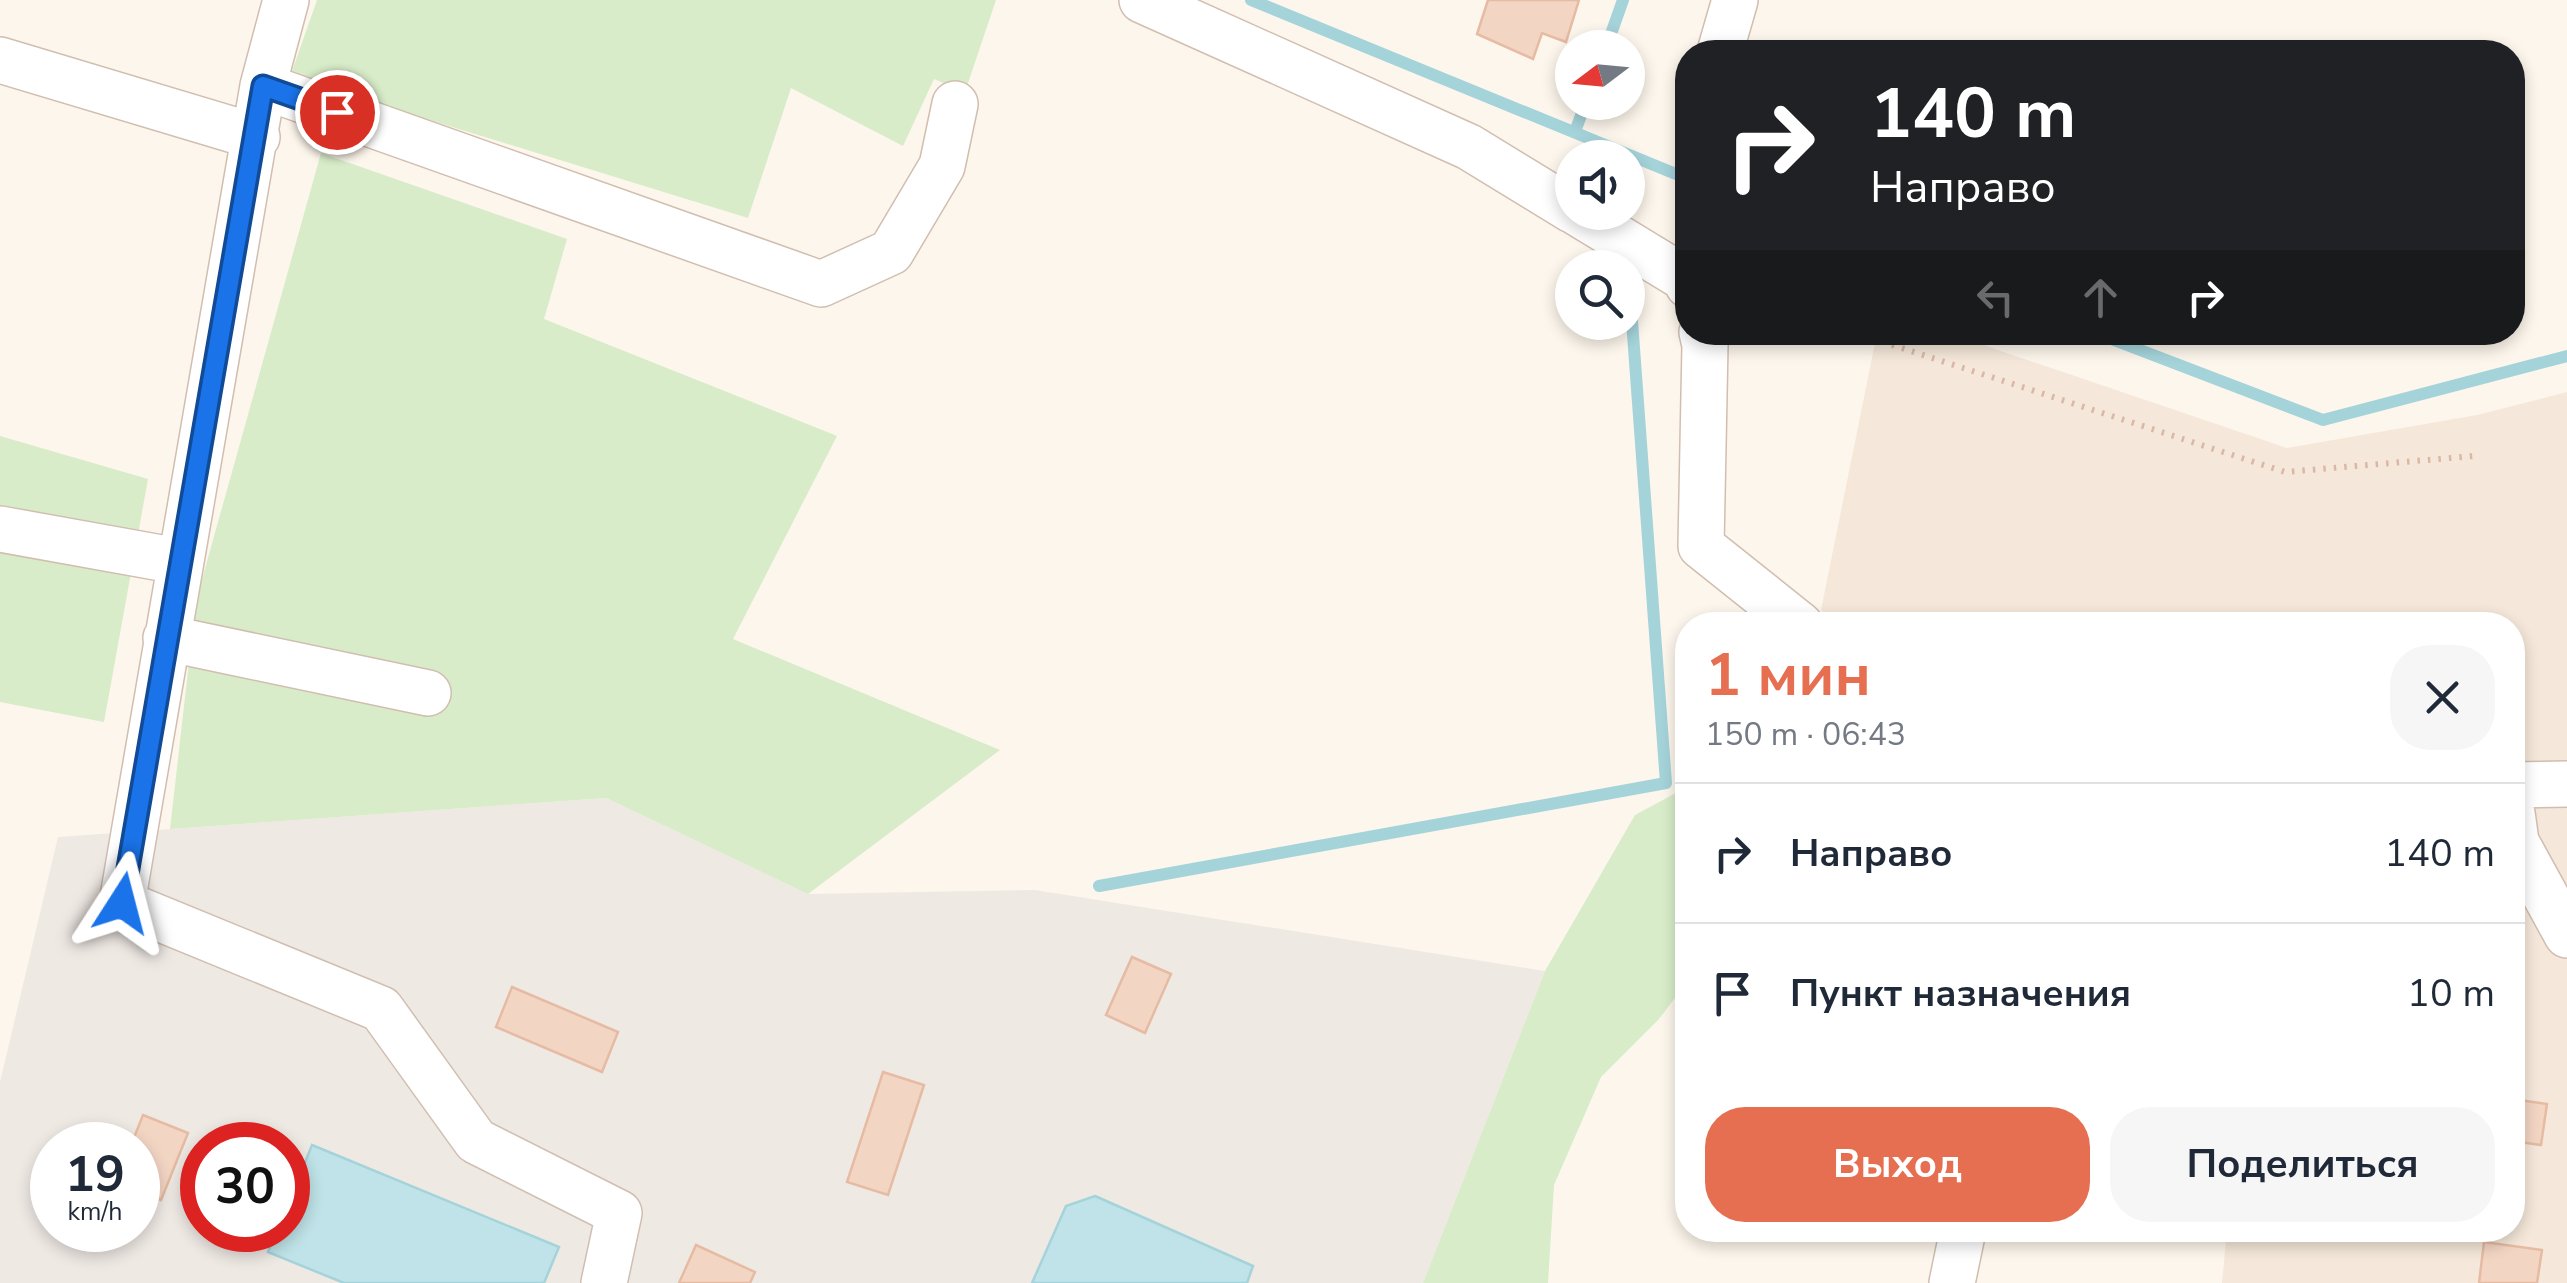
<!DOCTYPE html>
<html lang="ru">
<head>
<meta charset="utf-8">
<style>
	:root { --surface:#fff; --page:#f6f6f7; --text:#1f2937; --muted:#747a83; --line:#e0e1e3; --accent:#e76f51 }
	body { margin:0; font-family:"Nunito Sans",sans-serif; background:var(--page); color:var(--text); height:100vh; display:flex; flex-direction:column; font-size:38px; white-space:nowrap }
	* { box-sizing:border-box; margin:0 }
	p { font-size:32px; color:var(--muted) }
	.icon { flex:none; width:55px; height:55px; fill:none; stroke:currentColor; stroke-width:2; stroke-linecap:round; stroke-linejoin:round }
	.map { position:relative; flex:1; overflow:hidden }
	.drawer { position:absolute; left:1675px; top:612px; width:850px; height:630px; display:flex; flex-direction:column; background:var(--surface); border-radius:40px; box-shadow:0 5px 15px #0003 }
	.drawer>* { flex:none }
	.hud { position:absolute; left:1675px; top:40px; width:850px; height:305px; border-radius:40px; box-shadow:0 5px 15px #0003; background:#202124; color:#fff; overflow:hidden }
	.needle { width:65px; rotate:254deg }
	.controls { position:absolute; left:1555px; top:30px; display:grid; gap:20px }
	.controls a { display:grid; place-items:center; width:90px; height:90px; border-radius:50%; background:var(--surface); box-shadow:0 5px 15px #0003; font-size:50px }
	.speed { position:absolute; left:30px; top:1122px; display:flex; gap:20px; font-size:50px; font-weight:700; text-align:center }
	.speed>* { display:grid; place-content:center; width:130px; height:130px; border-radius:50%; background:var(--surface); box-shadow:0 5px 15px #0003; line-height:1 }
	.speed small { font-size:25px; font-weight:400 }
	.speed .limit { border:15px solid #d22; background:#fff; color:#111 }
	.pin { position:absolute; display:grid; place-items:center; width:85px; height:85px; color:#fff; margin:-42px; border:5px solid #fff; border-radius:50%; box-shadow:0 2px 10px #0007 }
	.me { position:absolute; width:110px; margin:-55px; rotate:9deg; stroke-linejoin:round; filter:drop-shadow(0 0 8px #0008) }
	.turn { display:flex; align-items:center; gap:35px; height:210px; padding:0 30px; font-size:45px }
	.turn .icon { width:130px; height:130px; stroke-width:2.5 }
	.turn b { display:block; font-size:70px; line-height:85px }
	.lanes { display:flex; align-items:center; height:95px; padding:0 30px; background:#0003; justify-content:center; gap:50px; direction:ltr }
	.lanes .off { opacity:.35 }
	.round { display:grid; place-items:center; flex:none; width:105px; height:105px; border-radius:40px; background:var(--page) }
	.overview { display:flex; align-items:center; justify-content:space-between; height:170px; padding:0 30px }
	h1 { font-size:60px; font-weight:700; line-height:75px; color:var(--accent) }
	.primary-button { display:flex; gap:20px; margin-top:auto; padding:20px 30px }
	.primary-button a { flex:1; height:115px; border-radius:40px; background:var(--accent); color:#fff; font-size:40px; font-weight:700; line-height:115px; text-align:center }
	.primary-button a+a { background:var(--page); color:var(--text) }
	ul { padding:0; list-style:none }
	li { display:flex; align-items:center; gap:30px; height:140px; padding:0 30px; border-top:2px solid var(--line) }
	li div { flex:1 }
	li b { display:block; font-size:38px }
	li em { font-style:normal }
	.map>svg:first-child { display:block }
	.residential { fill:#f5e8da }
	.industrial { fill:#efe9e4; fill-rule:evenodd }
	.green { fill:#d8ecc9 }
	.water { fill:#bfe3e8; stroke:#a5d3da; stroke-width:2.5 }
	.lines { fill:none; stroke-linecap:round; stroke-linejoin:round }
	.stream { stroke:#a5d3da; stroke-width:12 }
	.building { fill:#f3d5c3; stroke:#e6bba3; stroke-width:2.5 }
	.minor-casing { stroke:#d1beb0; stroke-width:48 }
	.path { stroke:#d9b8a5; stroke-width:6; stroke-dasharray:2.5 8; stroke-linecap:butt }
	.minor { stroke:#fff; stroke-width:45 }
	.route-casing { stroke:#114b97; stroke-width:25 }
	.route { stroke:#1a73e8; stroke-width:18 }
</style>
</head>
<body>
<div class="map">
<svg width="2567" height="1283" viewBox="0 0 2567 1283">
	<rect width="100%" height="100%" fill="#fdf6ec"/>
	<path class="residential" d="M1877 333H1948L2287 448 2477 415 2567 392V1283H2222L2227 1230H2512V625H1840L1821 610Z"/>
	<path class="industrial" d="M606 798 808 894 1035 890 1545 971 1423 1283H0V1082L58 837ZM52 1145H138V1230H52ZM202 1145H288V1230H202Z"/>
	<path class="green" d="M317 0H996L965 92 934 79 903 146 791 88 748 218 290 77Z
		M321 153 567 239 544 319 837 436 733 639 1000 750 808 894 606 798 170 829 196 601Z
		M0 436 148 479 104 722 0 702Z
		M1687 787V982L1659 1019 1601 1077 1554 1185 1548 1283H1423L1545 971 1635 815Z"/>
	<path class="water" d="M312 1145 559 1247 544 1283H344L268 1252 277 1230H288V1205Z
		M1095 1196 1253 1266 1247 1283H1032L1066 1206Z"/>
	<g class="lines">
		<path class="stream" d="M1251 0 1688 179
			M1606 48 1623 0
			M1576 129 1586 102
			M2093 332 2323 420 2567 356
			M1099 886 1666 783 1627 253"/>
	</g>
	<path class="building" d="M1488 0H1579L1566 42 1542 33 1533 59 1477 34Z
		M1132 957 1171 974 1145 1033 1106 1015Z
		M512 987 618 1032 602 1072 496 1027Z
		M883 1072 924 1085 888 1195 847 1182Z
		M2512 1099 2547 1104 2541 1145 2512 1141Z
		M143 1115 188 1133 161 1200 138 1190V1145H131Z
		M2484 1242 2542 1250 2537 1283H2479Z
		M696 1245 755 1272 750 1283H679Z"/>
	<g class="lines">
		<g class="minor-casing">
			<path id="minor" d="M286 0 263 86 122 903 381 1009 476 1141 619 1213 604 1283
				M1142 0 1469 147 1572 210
				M1720 52 1735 0
				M0 60 257 137
				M263 86 821 284 891 252 942 166 955 104
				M1576 212 1686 279 1688 285
				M1702 332 1705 345 1701 546 1800 625
				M0 529 178 561
				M166 638 428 693
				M2512 785 2567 784
				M2512 813 2516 842 2567 935
				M1952 1283 1963 1230"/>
		</g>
		<path class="path" d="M1852 332 2285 472 2474 456"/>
		<use href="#minor" class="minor"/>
	</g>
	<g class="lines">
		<g class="route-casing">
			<path id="route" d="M122 903 263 86 337 112"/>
		</g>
		<use href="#route" class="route"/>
	</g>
</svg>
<div class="controls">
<a><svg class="needle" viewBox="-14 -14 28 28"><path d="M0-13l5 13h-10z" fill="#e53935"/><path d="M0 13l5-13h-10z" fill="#747a83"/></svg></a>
<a><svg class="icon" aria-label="sound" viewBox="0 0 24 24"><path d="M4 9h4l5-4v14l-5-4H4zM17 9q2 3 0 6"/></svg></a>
<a><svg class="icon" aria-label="search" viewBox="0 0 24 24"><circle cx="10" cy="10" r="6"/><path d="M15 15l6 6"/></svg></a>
</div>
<div class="speed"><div>19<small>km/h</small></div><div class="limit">30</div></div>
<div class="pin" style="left:337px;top:112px;background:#d93025"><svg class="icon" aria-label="arrive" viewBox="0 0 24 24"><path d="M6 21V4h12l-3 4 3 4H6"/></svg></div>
<svg class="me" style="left:122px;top:903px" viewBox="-20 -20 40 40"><path d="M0-17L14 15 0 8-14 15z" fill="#1a73e8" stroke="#fff" stroke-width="4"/></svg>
<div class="hud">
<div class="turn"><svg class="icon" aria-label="right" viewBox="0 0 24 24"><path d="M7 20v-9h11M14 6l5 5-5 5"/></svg><div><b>140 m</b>Направо</div></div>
<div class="lanes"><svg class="icon off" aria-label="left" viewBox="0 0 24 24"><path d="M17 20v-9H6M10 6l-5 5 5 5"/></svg><svg class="icon off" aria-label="ahead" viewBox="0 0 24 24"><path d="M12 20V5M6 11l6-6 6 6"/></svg><svg class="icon" aria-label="right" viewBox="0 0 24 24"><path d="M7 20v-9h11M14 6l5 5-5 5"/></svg></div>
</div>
<section class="drawer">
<div class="overview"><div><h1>1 мин</h1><p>150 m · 06:43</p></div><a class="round"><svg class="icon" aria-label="close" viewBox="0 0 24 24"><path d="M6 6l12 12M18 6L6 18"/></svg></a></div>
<ul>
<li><svg class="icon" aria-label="right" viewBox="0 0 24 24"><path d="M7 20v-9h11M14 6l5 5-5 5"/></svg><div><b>Направо</b></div><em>140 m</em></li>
<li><svg class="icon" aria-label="arrive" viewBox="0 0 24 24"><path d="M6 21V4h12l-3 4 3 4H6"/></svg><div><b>Пункт назначения</b></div><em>10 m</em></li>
</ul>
<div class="primary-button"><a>Выход</a><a>Поделиться</a></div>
</section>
</div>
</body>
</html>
